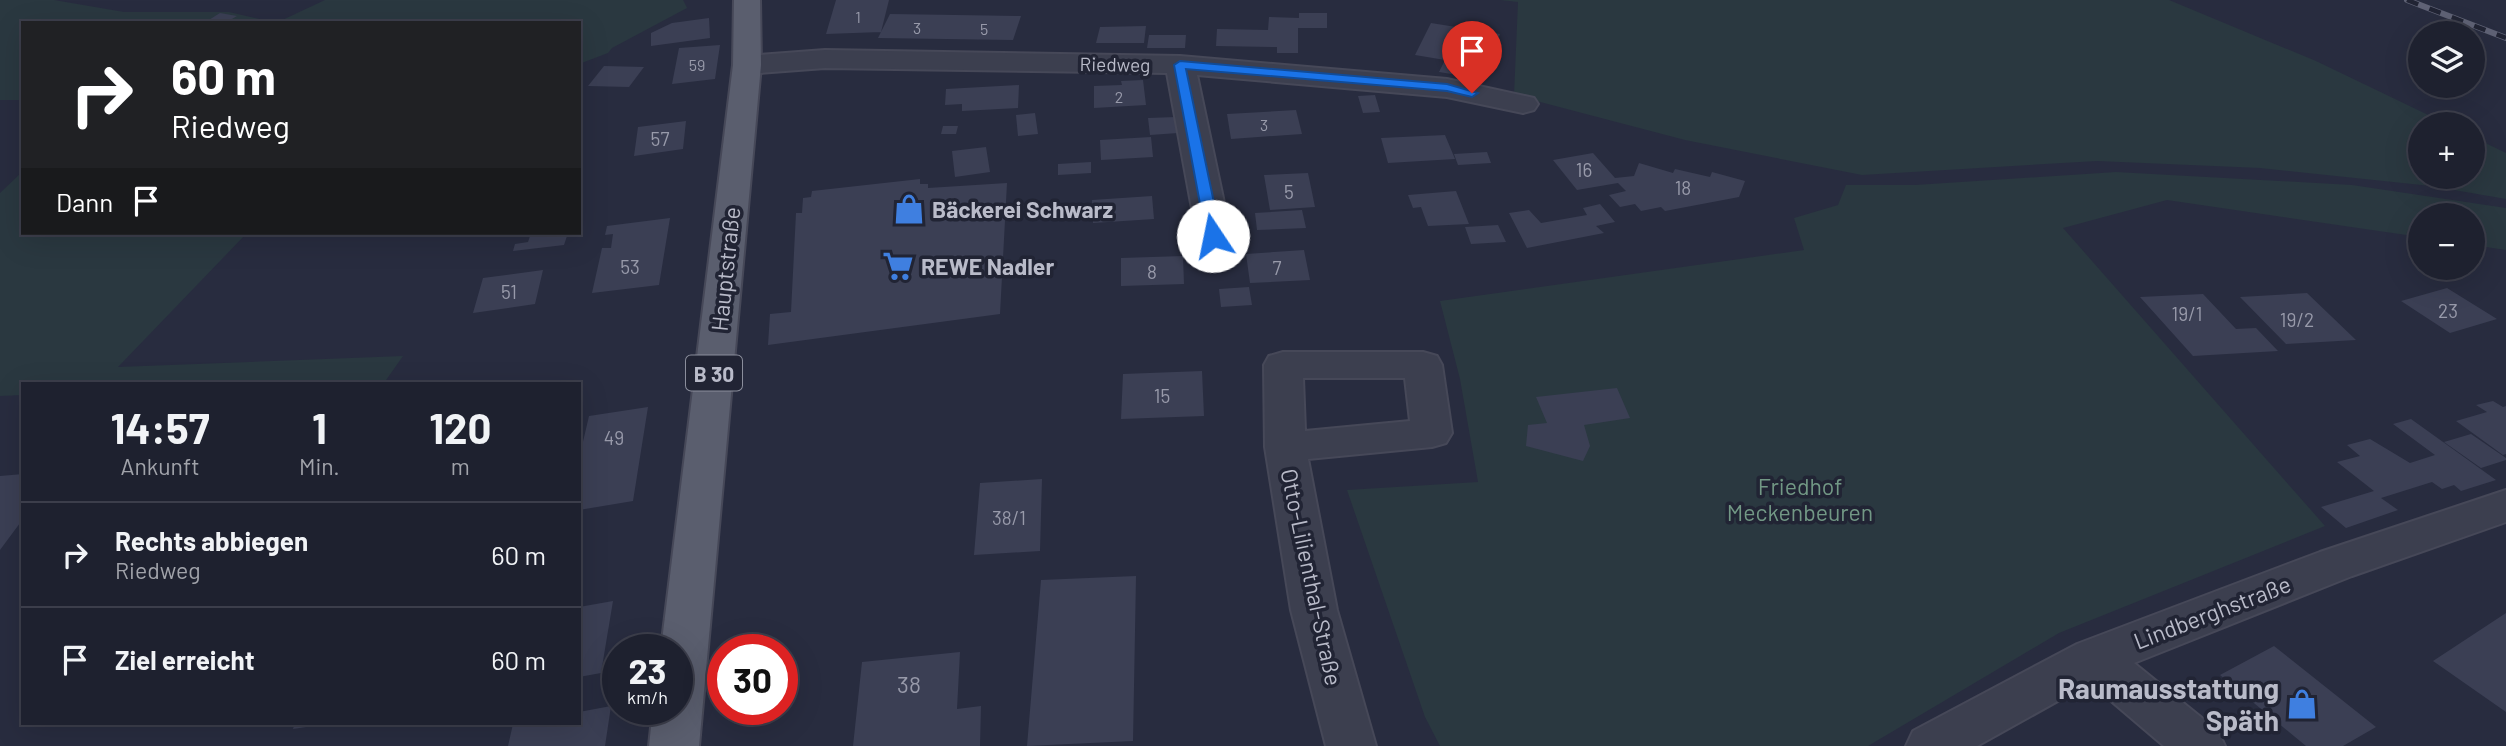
<!DOCTYPE html>
<html lang="de">
<head>
<meta charset="utf-8">
<style>
	:root { --surface:#1e212f; --page:#2b2e3b; --text:#f1f3f6; --muted:#a1a3aa; --line:#3c3e4b }
	body { margin:0; font-family:Barlow,sans-serif; background:var(--page); color:var(--text); height:100vh; display:flex; flex-direction:column; font-size:26px; white-space:nowrap }
	* { box-sizing:border-box; margin:0 }
	p { font-size:23px; color:var(--muted) }
	.icon { flex:none; width:38px; height:38px; fill:none; stroke:currentColor; stroke-width:2; stroke-linecap:round; stroke-linejoin:round }
	.map { position:relative; flex:1; overflow:hidden }
	.drawer { position:absolute; left:21px; top:382px; width:560px; height:343px; display:flex; flex-direction:column; background:var(--surface); border-radius:0px; box-shadow:0 7px 28px #0002,0 0 0 2px var(--line) }
	.drawer>* { flex:none }
	.guide { position:absolute; left:21px; top:21px; width:560px; height:214px; border-radius:0px; box-shadow:0 7px 28px #0002,0 0 0 2px var(--line); background:#202124; color:#fff; overflow:hidden }
	.buttons { position:absolute; left:2408px; top:21px; display:grid; gap:14px }
	.buttons a { display:grid; place-items:center; width:77px; height:77px; border-radius:50%; background:var(--surface); box-shadow:0 7px 28px #0002,0 0 0 2px var(--line); font-size:35px }
	.speed { position:absolute; left:602px; top:634px; display:flex; gap:14px; font-size:35px; font-weight:700; text-align:center }
	.speed>* { display:grid; place-content:center; width:91px; height:91px; border-radius:50%; background:var(--surface); box-shadow:0 7px 28px #0002,0 0 0 2px var(--line); line-height:1 }
	.speed small { font-size:18px; font-weight:400 }
	.speed .limit { border:10px solid #d22; background:#fff; color:#111 }
	.pin { position:absolute; display:grid; place-items:center; width:60px; height:60px; color:#fff; margin:-72px -30px; border-radius:50% 50% 50% 0; rotate:-45deg; box-shadow:0 0 7px #0007 }
	.pin .icon { rotate:45deg }
	.me { position:absolute; width:77px; margin:-38px; rotate:349deg; stroke-linejoin:round; filter:drop-shadow(0 0 5px #0008) }
	.turn { display:flex; align-items:center; gap:24px; height:147px; padding:0 35px; font-size:32px }
	.turn .icon { width:91px; height:91px; stroke-width:2.5 }
	.turn b { display:block; font-size:49px; line-height:60px }
	.then { display:flex; align-items:center; height:66px; padding:0 35px; background:#0003; gap:14px; font-size:26px }
	.eta { display:flex; justify-content:space-evenly; align-items:center; height:119px; text-align:center }
	.eta b { font-size:42px; font-weight:700; line-height:49px }
	ul { padding:0; list-style:none }
	li { display:flex; align-items:center; gap:21px; height:105px; padding:0 35px; border-top:2px solid var(--line) }
	li div { flex:1 }
	li b { display:block; font-size:26px }
	li em { font-style:normal }
	.map>svg:first-child { display:block }
	.green { fill:#2a3840 }
	.building { fill:#3b3f54 }
	.lines { fill:none; stroke-linecap:round; stroke-linejoin:round }
	.street-casing { stroke:#464858; stroke-width:4 }
	.primary-casing { stroke:#464858; stroke-width:4 }
	.street { fill:#3c3f4f; fill-rule:evenodd }
	.primary { fill:#5a5e6e; fill-rule:evenodd }
	.rail-casing { stroke:#5f6275; stroke-width:6 }
	.rail { stroke:#212434; stroke-width:4.5; stroke-dasharray:12; stroke-linecap:butt }
	.route { fill:#1a73e8; stroke:#114b97; stroke-width:2 }
	.labels { text-anchor:middle; dominant-baseline:central; stroke-width:7; stroke-linejoin:round; paint-order:stroke }
	.far-number-label { font-size:16px; fill:#989aaa }
	.far-street-label { font-size:19px; fill:#b9bbc9; stroke:#212434 }
	.number-label { font-size:19px; fill:#989aaa }
	.shield { fill:#212434; stroke:#8b8e9c; stroke-width:2 }
	.shield-label { font-size:21px; font-weight:bold; fill:#b9bbc9 }
	.poi-label { font-size:23px; font-weight:bold; fill:#b9bbc9; stroke:#212434; text-anchor:start }
	.street-label { font-size:23px; fill:#b9bbc9; stroke:#212434 }
	.park-label { font-size:23px; fill:#729885; stroke:#212434 }
	.near-number-label { font-size:23px; fill:#989aaa }
	.near-poi-label { font-size:28px; font-weight:bold; fill:#b9bbc9; stroke:#212434; text-anchor:end }
</style>
</head>
<body>
<div class="map">
<svg width="2506" height="746" viewBox="0 0 2506 746">
	<rect width="100%" height="100%" fill="#282c3f"/>
	<path class="green" d="M0 0H54L124 12H229L276 23 325 0H683L687 8 612 48 608 53 579 64V23H23V100H0Z
		M1500 0H2169L2316 61 2447 124H2420V177H2473V137L2506 153V199L2431 186 2260 168 2097 161 1862 175 1685 140 1514 95 1518 2Z
		M23 171V233H247L118 367 403 356 384 383H23V395L0 396V193Z
		M2116 172 2352 185 2506 208V250L2473 245V215H2420V237L2167 200 2063 228 2325 526 2059 633 1868 746H1440L1425 717 1347 490 1478 482 1460 379 1440 301 1804 250 1794 218 1838 205 1846 185H1915Z"/>
	<path class="building" d="M836 0H889L881 32 826 34Z
		M220 13 237 16 225 23H204Z
		M1299 13H1327V28H1298V53H1277V47L1216 46 1217 29 1268 30 1269 17 1299 18Z
		M890 14 956 15 1021 16 1013 40 878 38Z
		M709 18 710 38 651 46V33L672 23Z
		M1431 23 1500 34 1482 79 1439 72 1445 60 1415 55Z
		M1146 26 1144 43H1096L1100 27Z
		M1149 35H1186L1185 48H1147Z
		M720 45 715 79 672 84 679 48Z
		M604 66 644 67 629 87 588 86Z
		M1143 80 1146 105 1094 108V86L1122 85 1121 81Z
		M1019 85 1018 108 962 111V104L945 105 946 89Z
		M1375 95 1380 112 1363 113 1358 96Z
		M1296 110 1302 134 1231 139 1227 114Z
		M1035 113 1038 134 1018 136 1016 115Z
		M1176 117 1178 133 1150 135 1148 118Z
		M686 121 683 149 634 156 638 127Z
		M943 126H958L956 134H941Z
		M1445 135 1455 159 1388 163 1381 138Z
		M1151 137 1153 157 1101 160 1100 140Z
		M986 147 990 172 955 177 952 151Z
		M1487 152 1491 163 1458 165 1454 154Z
		M1593 153 1615 178 1634 176 1639 163 1673 173 1675 169 1710 177 1712 172 1745 181 1739 197 1665 211 1661 207 1641 211 1635 204 1620 207 1609 195 1626 191 1618 183 1577 190 1553 160Z
		M1091 162V173L1058 175V164Z
		M1308 173 1315 207 1270 210 1264 175Z
		M920 179V184H928V188L1007 183 1000 314 768 345 770 314 791 312 796 213H802L803 198 811 197 812 191Z
		M1456 191 1469 224 1428 226 1421 207 1413 208 1408 195Z
		M1152 196 1154 219 1093 223 1092 200Z
		M1600 204 1615 222 1596 226 1604 233 1527 248 1509 213 1529 210 1541 223 1587 215 1583 208Z
		M1302 210 1306 228 1257 230 1255 213Z
		M670 218 659 285 592 293 602 248H611L613 234 605 235 607 226Z
		M1498 225 1506 242 1471 244 1465 227Z
		M531 233H568L564 245 513 251 515 244 528 242Z
		M1304 250 1310 280 1250 283 1246 254Z
		M1183 256 1184 284 1121 286V258Z
		M543 270 535 304 473 313 483 278Z
		M1249 287 1252 305 1221 307 1219 289Z
		M2447 288 2497 319 2450 333 2401 301Z
		M2307 293 2356 340 2286 344 2240 297Z
		M2203 294 2236 329 2256 328 2278 351 2193 356 2140 297Z
		M1202 371 1204 416 1121 419 1123 374Z
		M1617 388 1630 418 1584 425 1590 446 1583 461 1526 446 1528 425 1547 423 1536 397Z
		M2493 401 2503 407 2506 406V454L2503 455 2456 421 2487 412 2476 405Z
		M648 407 633 501 579 510V459L589 416Z
		M2411 419 2496 480 2461 491 2454 485 2442 489 2432 482 2381 498 2398 510 2346 528 2321 507 2374 491 2337 462 2360 456 2347 445 2370 439 2410 463 2435 455 2393 424Z
		M2471 434 2506 458V460L2481 468 2444 442Z
		M23 474V519L0 550V476Z
		M1042 479 1040 551 974 555 980 483Z
		M1136 576 1133 741 1027 746 1041 580Z
		M613 601 601 673 579 677V607Z
		M2506 613V712L2433 661Z
		M2274 646 2376 727 2343 746H2306L2220 675Z
		M960 652 957 709 981 706 980 746H853L862 662Z
		M611 706 605 746H508L513 724 579 723V712Z
		M295 723H326V724L293 729Z"/>
	<g class="lines">
		<g class="street-casing">
			<path id="street" d="M825 50 1180 56 1447 79 1534 98 1538 104 1534 110 1523 113 1447 97 1197 75 1231 236 1226 243 1214 246 1202 243 1197 236 1167 73 825 68 747 74 737 71 733 65 737 59 747 56Z
				M1283 352H1423L1437 356 1442 365 1452 433 1446 443 1432 447 1308 459 1337 610 1376 746H1326L1291 610 1265 447 1264 365 1269 356ZM1303 378H1405L1410 421 1305 431Z
				M2506 490V522L2352 576 2134 663 2218 731 2225 746H2164L2090 683 1977 746H1906L1913 731 2077 644 2320 552Z"/>
		</g>
		<g class="primary-casing">
			<path id="primary" d="M734 0H760L761 65 699 746H649L653 709H677V649H661L733 65Z"/>
		</g>
		<use href="#street" class="street"/>
		<use href="#primary" class="primary"/>
		<g class="rail-casing">
			<path id="rail" d="M2407 0 2506 38"/>
		</g>
		<use href="#rail" class="rail"/>
	</g>
	<path class="route" d="M1180 61 1447 84 1478 93 1472 97 1447 91 1186 69 1221 236 1213 240 1206 236 1174 65Z"/>
	<defs>
		<g id="shop-bare" transform="scale(2.415)"><path d="M-5-2.5h2.3a2.7 3.5 0 0 1 5.4 0H5L5.5 6h-11ZM-1.5-2.5h3a1.5 2.3 0 0 0-3 0Z" fill="#3f7fe0" stroke="#212434" stroke-width="2.5" paint-order="stroke"/></g>
		<g id="supermarket-bare" transform="scale(2.415)"><path d="M-6-5.5h2.5l.6 2H6L4.5 2H-2.5L-4.4-4H-6ZM-1.5 3.2a1.3 1.3 0 1 0 .1 0ZM3 3.2a1.3 1.3 0 1 0 .1 0Z" fill="#3f7fe0" stroke="#212434" stroke-width="2.5" paint-order="stroke"/></g>
	</defs>
	<g fill-rule="evenodd">
		<use href="#shop-bare" x="909" y="209"/>
		<use href="#supermarket-bare" x="898" y="266"/>
		<use href="#shop-bare" x="2302" y="704"/>
	</g>
	<g class="labels">
		<g class="far-number-label">
			<text x="858" y="16">1</text>
			<text x="917" y="27">3</text>
			<text x="984" y="28">5</text>
			<text x="697" y="64">59</text>
			<text x="1119" y="96">2</text>
			<text x="1264" y="124">3</text>
		</g>
		<g class="far-street-label">
			<text transform="translate(1115 64) rotate(1)">Riedweg</text>
		</g>
		<g class="number-label">
			<text x="660" y="138">57</text>
			<text x="1584" y="169">16</text>
			<text x="1683" y="187">18</text>
			<text x="1289" y="191">5</text>
			<text x="630" y="266">53</text>
			<text x="1277" y="267">7</text>
			<text x="1152" y="271">8</text>
			<text x="509" y="291">51</text>
			<text x="2448" y="310">23</text>
			<text x="2187" y="313">19/1</text>
			<text x="2297" y="319">19/2</text>
			<text x="1162" y="395">15</text>
			<text x="614" y="437">49</text>
			<text x="1009" y="517">38/1</text>
		</g>
		<rect class="shield" x="686" y="355.5" width="56" height="35" rx="5"/>
		<g class="shield-label">
			<text x="714" y="373">B 30</text>
		</g>
		<g class="poi-label">
			<text x="932" y="209">Bäckerei Schwarz</text>
			<text x="921" y="266">REWE Nadler</text>
		</g>
		<g class="street-label">
			<text transform="translate(725 269) rotate(-84)">Hauptstraße</text>
			<text transform="translate(1312 577) rotate(78)">Otto-Lilienthal-Straße</text>
			<text transform="translate(2212 612) rotate(-21)">Lindberghstraße</text>
		</g>
		<g class="park-label">
			<text x="1800" y="486">Friedhof<tspan x="1800" dy="26">Meckenbeuren</tspan></text>
		</g>
		<g class="near-number-label">
			<text x="909" y="684">38</text>
		</g>
		<g class="near-poi-label">
			<text x="2279" y="688">Raumausstattung<tspan x="2279" dy="32">Späth</tspan></text>
		</g>
	</g>
</svg>
<div class="buttons">
<a><svg class="icon" aria-label="layers" viewBox="0 0 24 24"><path d="M12 4l9 5-9 5-9-5zM3 14l9 5 9-5"/></svg></a>
<a>+</a>
<a>−</a>
</div>
<div class="speed"><div>23<small>km/h</small></div><div class="limit">30</div></div>
<div class="pin" style="left:1472px;top:93px;background:#d93025"><svg class="icon" aria-label="arrive" viewBox="0 0 24 24"><path d="M6 21V4h12l-3 4 3 4H6"/></svg></div>
<svg class="me" style="left:1213px;top:236px" viewBox="-20 -20 40 40"><circle r="19" fill="#fff"/><path d="M0-13L10 11 0 6-10 11z" fill="#1a73e8"/></svg>
<div class="guide">
<div class="turn"><svg class="icon" aria-label="right" viewBox="0 0 24 24"><path d="M7 20v-9h11M14 6l5 5-5 5"/></svg><div><b>60 m</b>Riedweg</div></div>
<div class="then">Dann<svg class="icon" aria-label="arrive" viewBox="0 0 24 24"><path d="M6 21V4h12l-3 4 3 4H6"/></svg></div>
</div>
<section class="drawer">
<div class="eta">
<div><b>14:57</b><p>Ankunft</p></div>
<div><b>1</b><p>Min.</p></div>
<div><b>120</b><p>m</p></div>
</div>
<ul>
<li><svg class="icon" aria-label="right" viewBox="0 0 24 24"><path d="M7 20v-9h11M14 6l5 5-5 5"/></svg><div><b>Rechts abbiegen</b><p>Riedweg</p></div><em>60 m</em></li>
<li><svg class="icon" aria-label="arrive" viewBox="0 0 24 24"><path d="M6 21V4h12l-3 4 3 4H6"/></svg><div><b>Ziel erreicht</b></div><em>60 m</em></li>
</ul>
</section>
</div>
</body>
</html>
